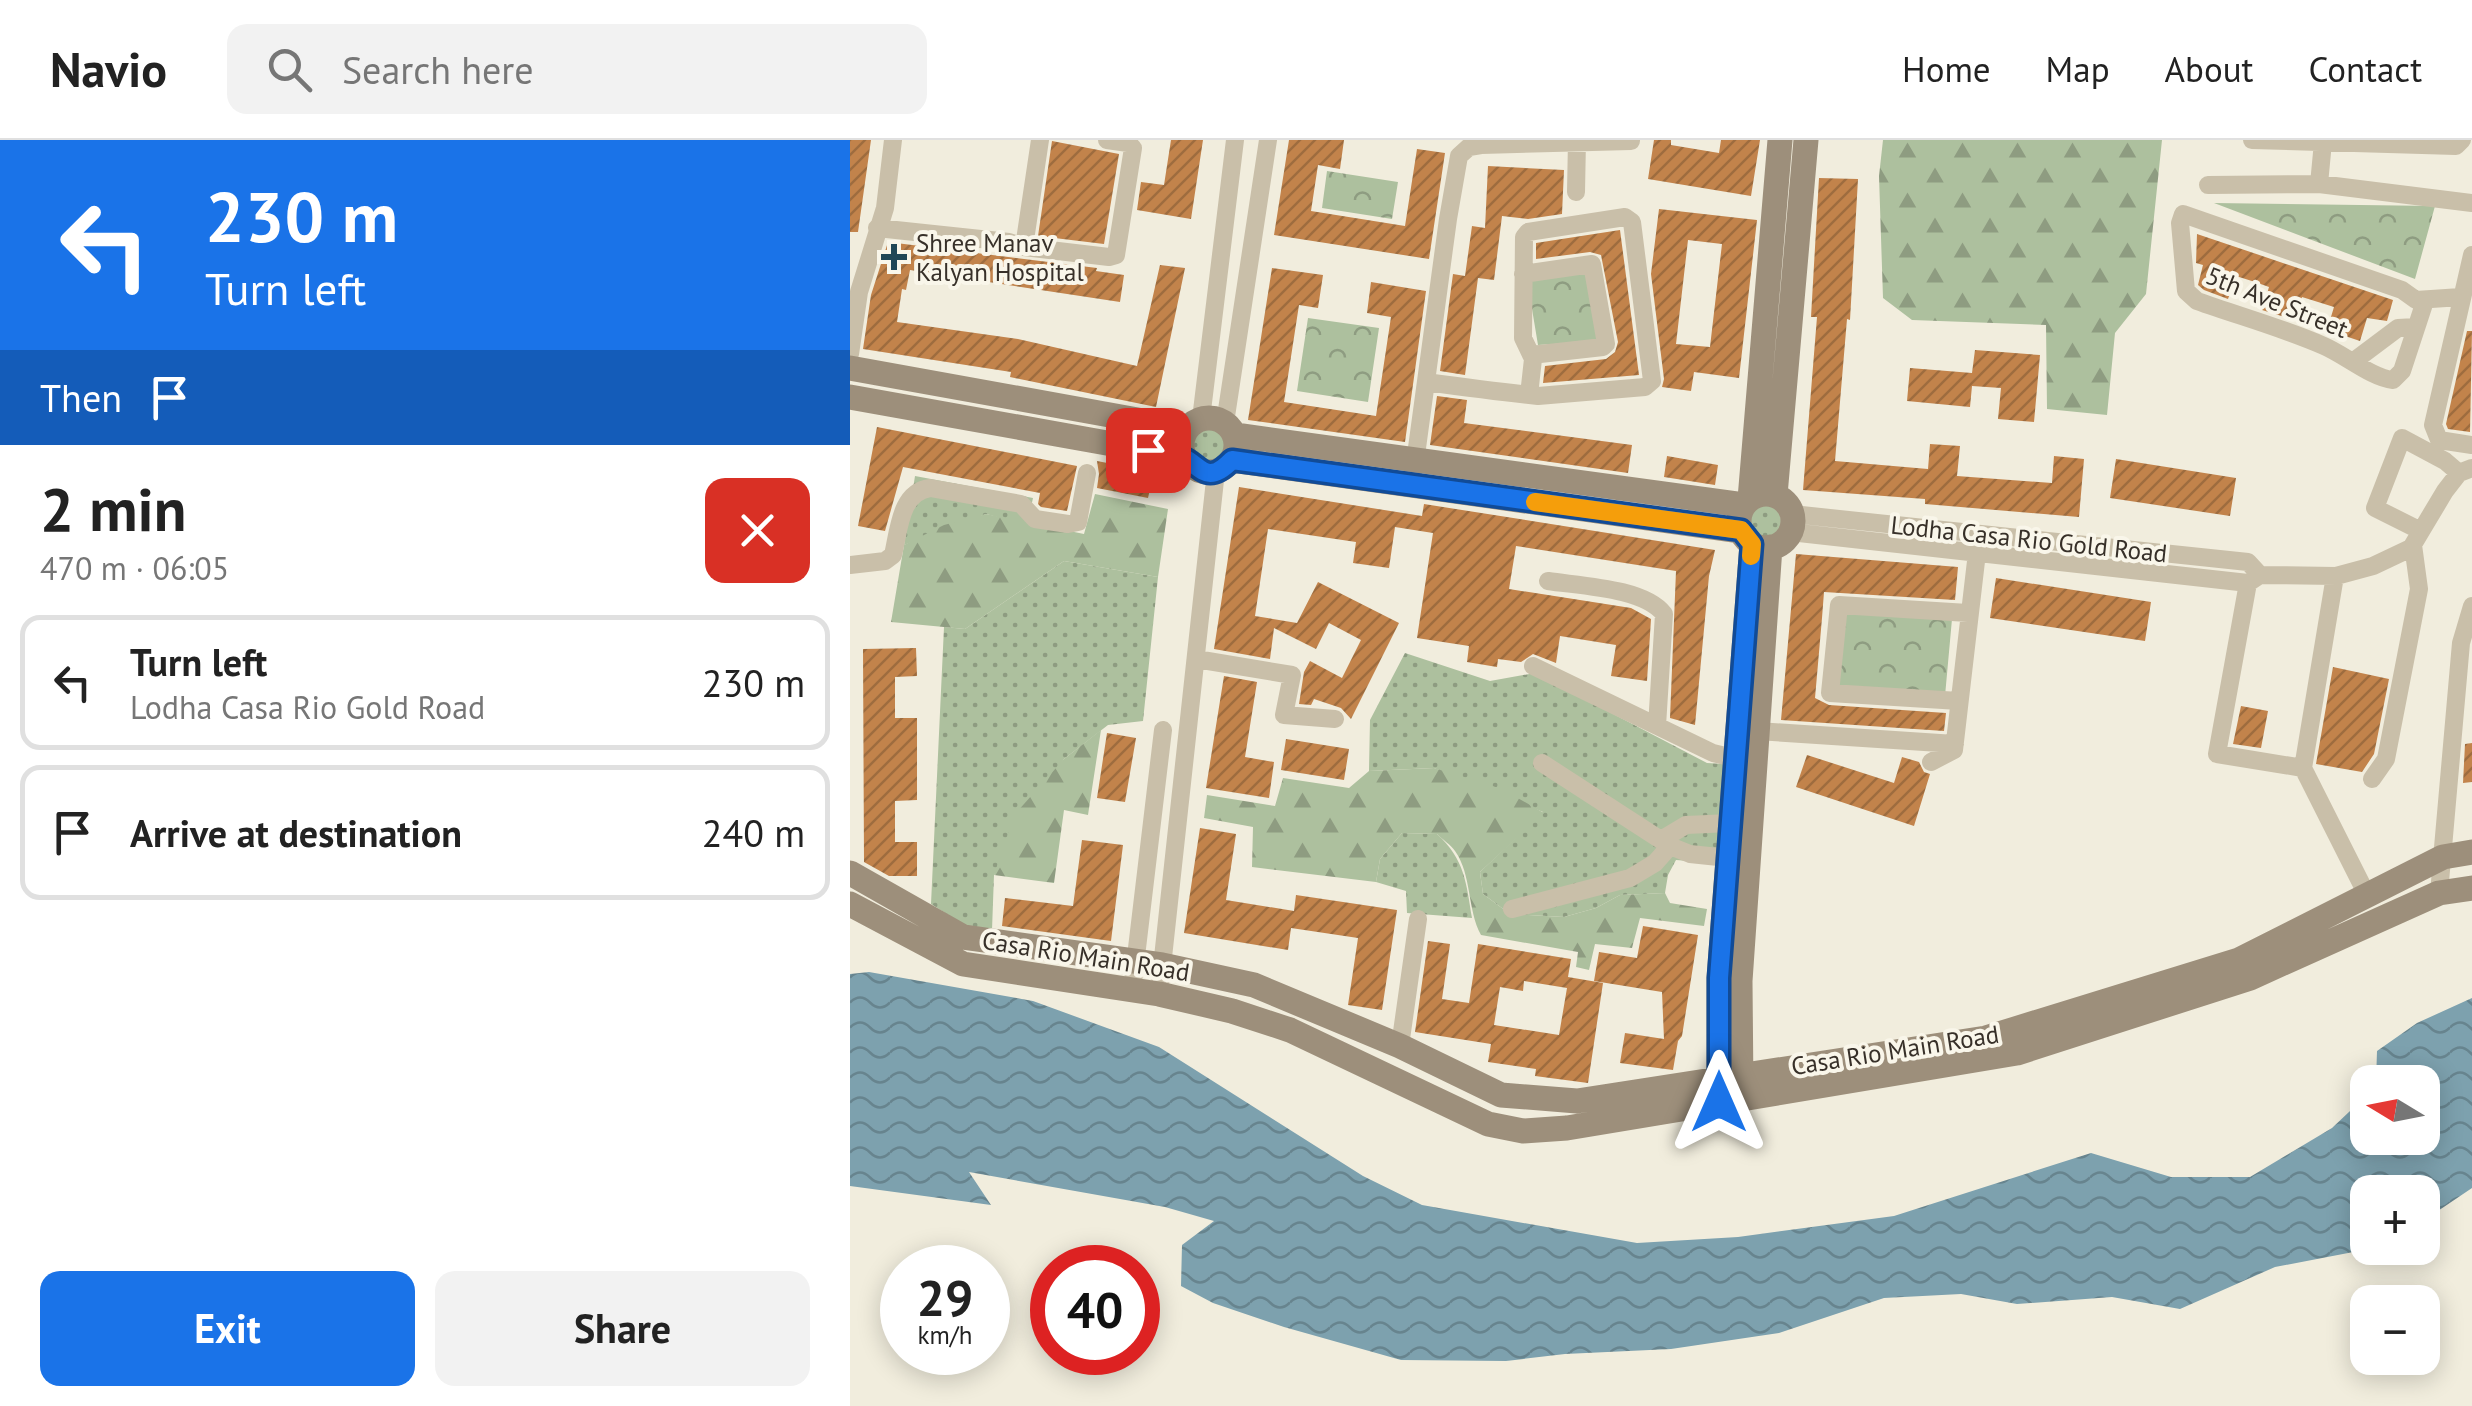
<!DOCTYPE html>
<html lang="en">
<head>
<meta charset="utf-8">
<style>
	:root { --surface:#fff; --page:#f2f2f2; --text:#222; --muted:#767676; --line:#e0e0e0; --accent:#1a73e8 }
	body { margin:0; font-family:"PT Sans",sans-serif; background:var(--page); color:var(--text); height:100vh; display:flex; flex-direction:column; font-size:38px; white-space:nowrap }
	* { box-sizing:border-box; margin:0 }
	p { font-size:32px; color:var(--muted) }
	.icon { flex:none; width:55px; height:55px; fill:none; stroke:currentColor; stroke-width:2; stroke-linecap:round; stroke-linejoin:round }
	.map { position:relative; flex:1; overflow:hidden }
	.panel { display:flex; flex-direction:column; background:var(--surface); width:850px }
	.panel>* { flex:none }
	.guide { background:#1a73e8; color:#fff; overflow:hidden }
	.needle { width:65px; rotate:280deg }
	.controls { position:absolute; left:1500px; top:925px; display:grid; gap:20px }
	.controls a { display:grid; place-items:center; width:90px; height:90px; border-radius:20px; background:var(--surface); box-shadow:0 5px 25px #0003; font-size:50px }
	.speed { position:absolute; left:30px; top:1105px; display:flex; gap:20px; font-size:50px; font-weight:700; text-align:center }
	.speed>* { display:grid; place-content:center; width:130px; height:130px; border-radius:50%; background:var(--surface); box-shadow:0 5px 25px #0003; line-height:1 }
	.speed small { font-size:25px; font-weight:400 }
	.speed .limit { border:15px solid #d22; background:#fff; color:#111 }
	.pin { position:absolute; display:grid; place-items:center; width:85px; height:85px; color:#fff; margin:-42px; border-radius:20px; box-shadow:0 5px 15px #0006 }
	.me { position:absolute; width:110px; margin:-55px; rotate:0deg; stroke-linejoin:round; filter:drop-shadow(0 0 8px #0008) }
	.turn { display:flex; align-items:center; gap:35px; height:210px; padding:0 40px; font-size:45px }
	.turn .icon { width:130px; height:130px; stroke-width:2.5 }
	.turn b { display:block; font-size:70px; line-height:85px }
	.then { display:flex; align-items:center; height:95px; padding:0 40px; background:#0003; gap:20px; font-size:38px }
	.round { display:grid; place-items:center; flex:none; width:105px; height:105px; border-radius:20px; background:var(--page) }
	.summary { display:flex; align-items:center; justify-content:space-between; height:170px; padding:0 40px }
	h1 { font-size:60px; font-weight:800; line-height:75px }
	.cta { display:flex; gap:20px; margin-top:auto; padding:20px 40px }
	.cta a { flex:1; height:115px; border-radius:20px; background:var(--accent); color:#fff; font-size:40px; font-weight:800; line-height:115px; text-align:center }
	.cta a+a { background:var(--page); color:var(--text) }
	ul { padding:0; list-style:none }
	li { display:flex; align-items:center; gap:30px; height:135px; margin:0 20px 15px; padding:0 20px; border:5px solid var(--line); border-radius:20px }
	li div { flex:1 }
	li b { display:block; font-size:38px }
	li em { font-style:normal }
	header { display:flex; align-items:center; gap:60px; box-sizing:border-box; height:140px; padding:0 50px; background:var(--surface); border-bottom:2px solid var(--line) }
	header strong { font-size:48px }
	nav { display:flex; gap:55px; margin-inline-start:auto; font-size:35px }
	.search { width:700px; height:90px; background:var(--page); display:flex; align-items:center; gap:25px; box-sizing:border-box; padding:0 35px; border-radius:20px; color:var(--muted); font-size:38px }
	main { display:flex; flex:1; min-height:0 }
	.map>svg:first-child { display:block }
	.grass { fill:url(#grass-dots) }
	.forest { fill:url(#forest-firs) }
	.park { fill:url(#park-crowns) }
	.water { fill:url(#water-waves) }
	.building { fill:url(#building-hatch); fill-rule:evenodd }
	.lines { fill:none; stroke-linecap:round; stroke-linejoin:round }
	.street { stroke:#c9bfa9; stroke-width:18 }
	.secondary { stroke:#9d8f7b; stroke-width:25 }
	.route-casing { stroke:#114b97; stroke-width:25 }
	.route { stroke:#1a73e8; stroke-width:18 }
	.slow { stroke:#f59e0b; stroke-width:18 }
	.poi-dot { fill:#204757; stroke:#f9f6ea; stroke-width:4 }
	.labels { text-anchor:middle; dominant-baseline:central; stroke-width:8; stroke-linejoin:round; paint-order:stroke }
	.poi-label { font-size:25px; fill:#373029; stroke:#f9f6ea; text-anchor:start }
	.street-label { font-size:25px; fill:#373029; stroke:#f9f6ea }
</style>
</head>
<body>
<header>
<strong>Navio</strong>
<div class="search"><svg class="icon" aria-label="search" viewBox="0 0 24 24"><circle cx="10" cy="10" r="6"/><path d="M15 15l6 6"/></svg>Search here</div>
<nav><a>Home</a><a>Map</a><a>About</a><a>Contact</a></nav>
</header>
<main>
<section class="panel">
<div class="guide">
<div class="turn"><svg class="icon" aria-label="left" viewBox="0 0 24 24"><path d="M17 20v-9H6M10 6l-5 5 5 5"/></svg><div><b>230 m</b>Turn left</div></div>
<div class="then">Then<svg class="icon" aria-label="arrive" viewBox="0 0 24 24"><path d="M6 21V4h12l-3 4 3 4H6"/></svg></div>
</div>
<div class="summary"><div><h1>2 min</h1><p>470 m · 06:05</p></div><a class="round" style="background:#d93025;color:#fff"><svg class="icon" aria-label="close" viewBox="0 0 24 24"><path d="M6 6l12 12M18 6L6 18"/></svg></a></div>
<ul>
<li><svg class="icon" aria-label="left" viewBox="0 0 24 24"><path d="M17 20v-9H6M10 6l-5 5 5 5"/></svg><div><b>Turn left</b><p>Lodha Casa Rio Gold Road</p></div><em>230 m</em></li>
<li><svg class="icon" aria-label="arrive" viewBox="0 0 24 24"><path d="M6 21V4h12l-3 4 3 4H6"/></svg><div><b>Arrive at destination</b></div><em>240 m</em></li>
</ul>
<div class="cta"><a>Exit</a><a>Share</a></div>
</section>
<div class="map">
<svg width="1622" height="1266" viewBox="0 0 1622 1266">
	<defs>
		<pattern id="grass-dots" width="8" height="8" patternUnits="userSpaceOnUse" patternTransform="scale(2.5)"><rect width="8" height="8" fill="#adc09e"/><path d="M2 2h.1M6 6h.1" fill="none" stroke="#8e9c81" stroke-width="1.8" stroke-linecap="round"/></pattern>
		<pattern id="forest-firs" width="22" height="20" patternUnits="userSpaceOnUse" patternTransform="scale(2.5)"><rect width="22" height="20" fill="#adc09e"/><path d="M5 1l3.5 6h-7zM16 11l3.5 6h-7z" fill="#8e9c81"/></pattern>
		<pattern id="park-crowns" width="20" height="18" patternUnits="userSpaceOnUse" patternTransform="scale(2.5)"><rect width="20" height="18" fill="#adc09e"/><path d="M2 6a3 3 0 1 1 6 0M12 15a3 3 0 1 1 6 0" fill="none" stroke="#8e9c81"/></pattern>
		<pattern id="water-waves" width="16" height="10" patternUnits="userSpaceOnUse" patternTransform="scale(2.5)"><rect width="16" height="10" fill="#7da1ae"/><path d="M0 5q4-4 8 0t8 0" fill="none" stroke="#67848e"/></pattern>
		<pattern id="building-hatch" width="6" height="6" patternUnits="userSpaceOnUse" patternTransform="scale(2.5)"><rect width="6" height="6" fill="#c2834b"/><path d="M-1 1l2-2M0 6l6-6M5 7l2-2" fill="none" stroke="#9e6c3e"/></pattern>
	</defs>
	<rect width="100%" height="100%" fill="#f1eddd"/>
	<path class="grass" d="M344 305a16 16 0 1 1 32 0a16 16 0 1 1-32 0Z
		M65 336 183 358 177 385 136 374 54 405Z
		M899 381a16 16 0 1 1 32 0a16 16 0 1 1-32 0Z
		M214 421 308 437 293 581 258 585 214 619 144 735 142 790 121 789 81 764 94 487 115 489Z
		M555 513 640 541 685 533 857 623 874 624 866 723 826 720 818 735 815 753 770 755 746 768 714 777 660 774 633 754 630 732 693 672 584 628 519 631 520 580Z
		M552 693 587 694C615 720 616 742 622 778L557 773 556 751 526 742 530 719Z"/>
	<path class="forest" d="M1312 0 1296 154 1265 193 1257 275 1197 269 1196 185 1062 180 1033 158 1029 36 1033 0Z
		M245 354 318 369 308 437 214 421 115 489 41 482 54 405 94 385 136 374 234 394Z
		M251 590 238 675 214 670 204 743 144 735 165 674 214 619Z
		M584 628 652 649 694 673 630 732 633 754 660 774 714 777 746 768 770 755 815 753 820 763 857 769 854 786 790 778 782 808 745 804 739 830 726 827 728 812 631 795C617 769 622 735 605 711 601 705 592 699 587 694L552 693 530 719 526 742 402 727 403 687 354 678 357 655 425 666 433 638 499 648 519 631Z"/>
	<path class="park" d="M477 31 548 42 542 79 472 68Z
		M1364 63 1585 66 1565 139Z
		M741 127 751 201 688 205 677 139Z
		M458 178 529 188 518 262 447 251Z
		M989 468 1102 479 1095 556 981 545Z"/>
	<path class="water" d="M19 832 183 861 309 907 513 1036 572 1065 787 1103 888 1097 1044 1076 1241 1013 1321 1037H1400L1482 988 1517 955 1518 998H1572V942H1526L1527 911 1567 883 1622 858V1048L1573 1081 1572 1052H1518V1108H1524L1425 1127 1330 1169 1262 1157 1167 1164 1111 1154 1034 1158 929 1193 821 1209 715 1214 656 1221 551 1220 434 1187 363 1163 331 1146 332 1105 364 1081 315 1067 119 1032 141 1065 0 1046V834Z"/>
	<path class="building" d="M0 0H21L8 92H0Z
		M321 0H353L341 79 287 70 291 42 314 45Z
		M439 0H494L490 29 468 25 461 71 555 86 567 9 595 13 579 119 424 95Z
		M804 0H821V5L869 13 871 0H910L901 56 798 39Z
		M202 1 269 14 254 104 188 96Z
		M638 26 714 30 712 74 678 79 652 76 644 140 628 138 615 235 590 231 603 134 615 136 622 86 635 88Z
		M969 38 1008 39 1000 180 997 179 985 321 1078 329 1080 304 1110 306 1107 336 1202 343 1204 316 1234 319 1229 377 1075 364V359L953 350 967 177H961Z
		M809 69 907 80 889 238 844 232 841 251 812 247 814 239 801 134ZM838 100 872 104 860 207 826 204Z
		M770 90 789 235 693 243 695 226 756 219 765 212 768 202 751 115 740 112 686 119V103Z
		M1347 94 1543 160 1537 181 1517 178 1510 201 1477 190 1484 167 1452 157 1445 180 1412 170 1419 147 1405 142 1386 136 1378 159 1354 150 1348 145 1353 125 1346 123Z
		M38 102 247 128 246 131 274 135 270 162 60 130 56 150 52 149 47 182 168 199 287 226 310 125 335 128 306 267 160 237 161 232 13 209 21 155Z
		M422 128 473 135 468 168 449 165 434 262 526 276 541 177 517 173 521 142 576 151 555 302 398 280Z
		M1617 191H1622L1620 292 1598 289 1596 284Z
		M1125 210 1190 215 1184 282 1148 279 1151 248 1122 246 1120 267 1057 261 1060 228 1122 233Z
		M587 256 617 260 614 283 782 305 778 333 580 305Z
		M27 287 227 326 217 371 191 367 188 364 190 353 53 327 35 391 8 386Z
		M817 316 868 325 865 345 814 337Z
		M1266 319 1386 338 1380 376 1260 358Z
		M247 321 304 332 298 358 247 348 249 334Z
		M389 347 572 376 574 364 865 410 859 436 845 585 820 578 826 431 666 406 659 449 781 468 801 479 797 541 761 536 766 505 710 496 706 523 683 514 671 522 648 519 647 527 617 522 619 506 567 498 583 393 545 387 539 428 503 423 506 402 418 389 405 476 447 483 468 442 549 483 501 579 491 568 464 559 461 565 449 564 454 532 460 521 492 538 511 500 479 483 466 509 424 488 420 519 364 509Z
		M946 414 1108 427 1105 460 974 452 972 478 965 558 979 565 1096 573 1094 591 931 580Z
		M1146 438 1301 462 1295 501 1140 478Z
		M66 508 67 536 45 537V578H67V660L45 661V702H67V736H39L14 722 13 509Z
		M1483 527 1539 539 1524 614 1512 632 1466 624Z
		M374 536 407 542 395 617 424 622 419 658 356 648Z
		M1391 566 1418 571 1411 608 1383 604Z
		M257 593 286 598 275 662 247 658Z
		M436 599 499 609 494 640 431 630Z
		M1622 603V642L1613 643 1615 604Z
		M957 615 1044 643 1052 617 1069 622 1074 632 1080 634 1064 686 946 647Z
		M350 688 386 694 376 760 444 771 446 755 547 770 532 870 498 865 508 798 441 788 438 810 334 793Z
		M232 700 273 705 261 801 152 786 155 758 223 766Z
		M793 786 848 795 832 896 828 901 823 930 770 923 775 893 814 899 812 852 744 841 749 812 787 818Z
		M578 801 600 804 592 859 619 863 628 804 721 819 718 837 753 843 738 943 685 936 686 929 638 922 641 904 565 892ZM674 841 717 848 709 895 644 885 650 847 673 851Z"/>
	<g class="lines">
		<path class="street" d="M1402 0 1606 6 1612 0
			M1469 44 1622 63
			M1358 45 1469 44 1473 2
			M726 52 727 0
			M27 88 159 102 174 107 259 117 266 115 283 8 278 3 257 0
			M174 107 190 0
			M1622 115 1583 285 1589 300 1622 305
			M673 134 742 124 756 204 753 207 681 215
			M1575 161 1552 231 1543 240C1522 238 1495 215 1474 206 1433 188 1389 176 1347 161L1336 151 1330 83 1333 74 1552 150 1566 160 1611 157
			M0 214 9 152 35 68 43 0
			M1504 221 1548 188 1566 187
			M576 242C613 247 651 252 688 256L795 247 802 241 782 82 775 77 678 92 674 97 673 198 683 219 679 255
			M351 279 385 0
			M375 283 418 0
			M564 330 598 79 609 16 619 7 631 5 781 1
			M942 374 1398 422 1410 435
			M1569 390 1525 368 1552 298 1595 321 1609 333
			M940 392 1398 443 1410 435 1486 436 1523 426 1561 408 1595 351 1609 333 1622 328
			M0 425 35 421 43 415C49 390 50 352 80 348L171 364 185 379 218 384 228 382 237 333
			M698 441C731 446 794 448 814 474L807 586
			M1398 443 1367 614 1453 628 1485 436
			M346 519 442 535 434 575 485 579
			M683 526 863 613 896 621
			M1109 561 980 553 989 465 1118 473
			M907 591 1105 604
			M1081 622 1104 610 1128 404
			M692 623 820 706 840 714 878 718
			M1453 628 1517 755
			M1522 639 1536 619 1569 449 1563 405
			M811 700 836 685 880 683
			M1589 753 1611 503 1622 466
			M662 769 780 738 805 723 820 706
			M282 850 313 590
			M309 854 366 331
			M550 906 568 779"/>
		<path class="secondary" d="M0 228 337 289
			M0 257 335 317
			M332 305a27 27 0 1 1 54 0a27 27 0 1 1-54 0Z
			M385 295 894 365
			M382 320 891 391
			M889 381a27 27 0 1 1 54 0a27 27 0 1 1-54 0Z
			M925 355 956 0
			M900 359 930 0
			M0 733 113 797 312 825 404 845 550 906 651 955 727 961 1136 898 1389 820 1593 717 1622 712
			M0 764 113 824 309 854 382 871 440 890 638 984 673 991 717 988 1167 913 1400 838 1589 753 1622 748
			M891 951 890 841 920 407
			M869 952V838L902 404"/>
	</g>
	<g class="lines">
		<g class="route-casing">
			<path id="route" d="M298 310C308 312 323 312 332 317 351 325 356 347 382 320L891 390 902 404 869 838V962"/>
		</g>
		<use href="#route" class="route"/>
		<path class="slow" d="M685 362 891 390 902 404 901 416"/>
	</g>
	<path class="poi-dot" d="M39 102h10v10h10v10h-10v10h-10v-10h-10v-10h10z"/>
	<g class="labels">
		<g class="poi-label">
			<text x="66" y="103">Shree Manav<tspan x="66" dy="29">Kalyan Hospital</tspan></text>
		</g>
		<g class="street-label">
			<text transform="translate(1427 162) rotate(22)">5th Ave Street</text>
			<text transform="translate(1179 399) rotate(6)">Lodha Casa Rio Gold Road</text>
			<text transform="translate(236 816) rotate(9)">Casa Rio Main Road</text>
			<text transform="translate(1045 910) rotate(-9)">Casa Rio Main Road</text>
		</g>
	</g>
</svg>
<div class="controls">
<a><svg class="needle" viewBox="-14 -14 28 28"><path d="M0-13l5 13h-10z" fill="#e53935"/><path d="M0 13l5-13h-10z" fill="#767676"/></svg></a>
<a>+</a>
<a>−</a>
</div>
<div class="speed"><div>29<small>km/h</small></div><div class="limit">40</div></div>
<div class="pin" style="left:298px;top:310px;background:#d93025"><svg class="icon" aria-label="arrive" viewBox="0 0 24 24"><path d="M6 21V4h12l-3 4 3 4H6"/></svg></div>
<svg class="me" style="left:869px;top:962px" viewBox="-20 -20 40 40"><path d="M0-17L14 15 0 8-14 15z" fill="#1a73e8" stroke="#fff" stroke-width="4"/></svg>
</div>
</main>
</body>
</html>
